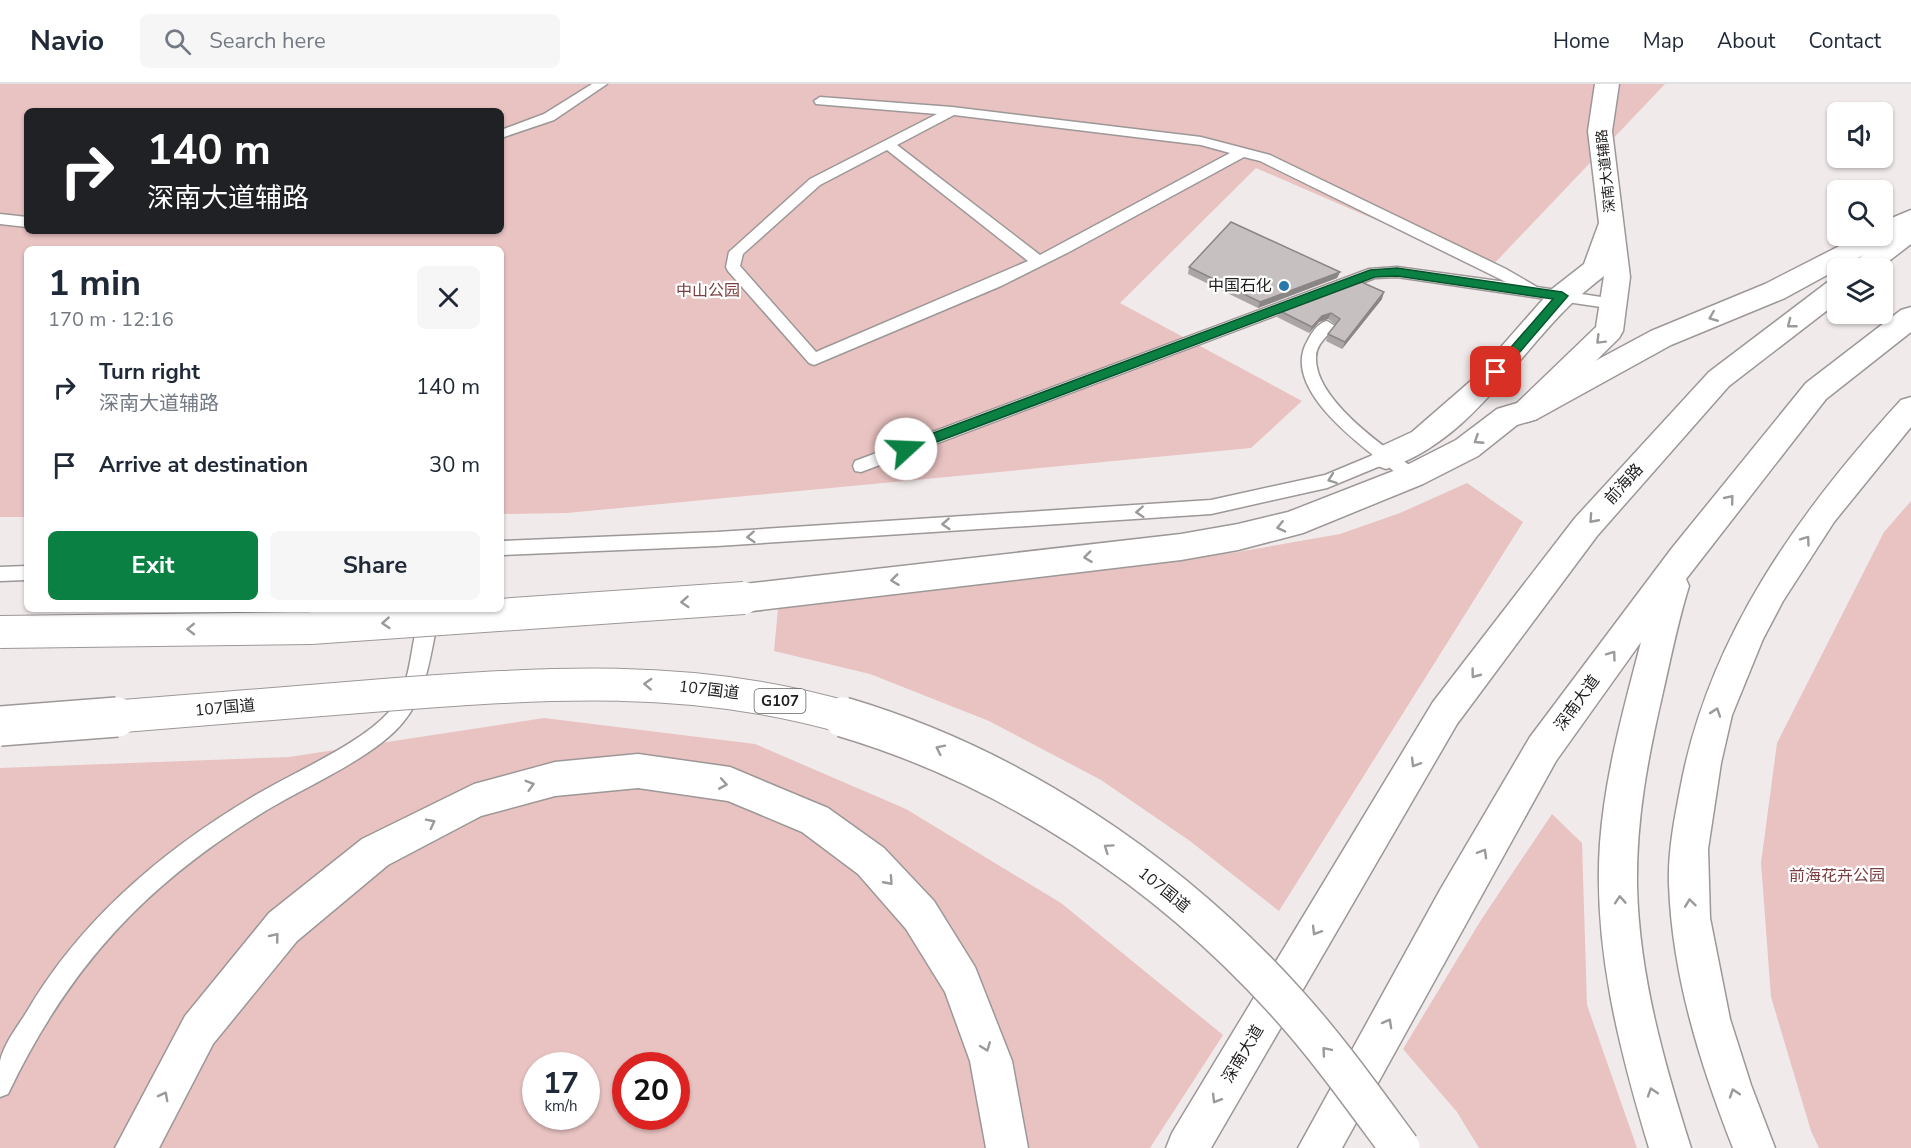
<!DOCTYPE html>
<html lang="en">
<head>
<meta charset="utf-8">
<style>
	:root { --surface:#fff; --page:#f6f6f7; --text:#1f2937; --muted:#747a83; --line:#e0e1e3; --accent:#0b8043 }
	body { margin:0; font-family:"Nunito Sans","Noto Sans SC",sans-serif; background:var(--page); color:var(--text); height:100vh; display:flex; flex-direction:column; font-size:22px; white-space:nowrap }
	* { box-sizing:border-box; margin:0 }
	p { font-size:20px; color:var(--muted) }
	.icon { flex:none; width:33px; height:33px; fill:none; stroke:currentColor; stroke-width:2; stroke-linecap:round; stroke-linejoin:round }
	.map { position:relative; flex:1; overflow:hidden }
	.panel { position:absolute; left:24px; top:162px; width:480px; height:366px; display:flex; flex-direction:column; background:var(--surface); border-radius:9px; box-shadow:0 2px 4px #0004 }
	.panel>* { flex:none }
	.hud { position:absolute; left:24px; top:24px; width:480px; height:126px; border-radius:9px; box-shadow:0 2px 4px #0004; background:#202124; color:#fff; overflow:hidden }
	.controls { position:absolute; left:1827px; top:18px; display:grid; gap:12px }
	.controls a { display:grid; place-items:center; width:66px; height:66px; border-radius:9px; background:var(--surface); box-shadow:0 2px 4px #0004; font-size:30px }
	.speed { position:absolute; left:522px; top:968px; display:flex; gap:12px; font-size:30px; font-weight:700; text-align:center }
	.speed>* { display:grid; place-content:center; width:78px; height:78px; border-radius:50%; background:var(--surface); box-shadow:0 2px 4px #0004; line-height:1 }
	.speed small { font-size:15px; font-weight:400 }
	.speed .limit { border:9px solid #d22; background:#fff; color:#111 }
	.pin { position:absolute; display:grid; place-items:center; width:51px; height:51px; color:#fff; margin:-26px; border-radius:12px; box-shadow:0 3px 9px #0006 }
	.me { position:absolute; width:66px; margin:-33px; rotate:70deg; stroke-linejoin:round; filter:drop-shadow(0 0 4px #0008) }
	.turn { display:flex; align-items:center; gap:21px; height:126px; padding:0 24px; font-size:27px }
	.turn .icon { width:78px; height:78px; stroke-width:2.5 }
	.turn b { display:block; font-size:42px; line-height:51px }
	.round { display:grid; place-items:center; flex:none; width:63px; height:63px; border-radius:9px; background:var(--page) }
	.head { display:flex; align-items:center; justify-content:space-between; height:102px; padding:0 24px }
	h1 { font-size:36px; font-weight:700; line-height:45px }
	.primary-button { display:flex; gap:12px; margin-top:auto; padding:12px 24px }
	.primary-button a { flex:1; height:69px; border-radius:9px; background:var(--accent); color:#fff; font-size:24px; font-weight:700; line-height:69px; text-align:center }
	.primary-button a+a { background:var(--page); color:var(--text) }
	ul { padding:0; list-style:none }
	li { display:flex; align-items:center; gap:18px; height:78px; padding:0 24px }
	li div { flex:1 }
	li b { display:block; font-size:22px }
	li em { font-style:normal }
	header { display:flex; align-items:center; gap:36px; box-sizing:border-box; height:84px; padding:0 30px; background:var(--surface); border-bottom:2px solid var(--line) }
	header strong { font-size:28px }
	nav { display:flex; gap:33px; margin-inline-start:auto; font-size:21px }
	.search { width:420px; height:54px; background:var(--page); display:flex; align-items:center; gap:15px; box-sizing:border-box; padding:0 21px; border-radius:9px; color:var(--muted); font-size:22px }
	.map>svg:first-child { display:block }
	.green { fill:#e8c3c2; fill-rule:evenodd }
	.lines { fill:none; stroke-linecap:round; stroke-linejoin:round }
	.service-casing { stroke:#9d9797; stroke-width:3 }
	.minor-casing { stroke:#9d9797; stroke-width:3 }
	.tertiary-casing { stroke:#9d9797; stroke-width:3 }
	.primary-casing { stroke:#9d9797; stroke-width:3 }
	.trunk-casing { stroke:#9d9797; stroke-width:3 }
	.service { fill:#fff; fill-rule:evenodd }
	.minor { fill:#fff; fill-rule:evenodd }
	.tertiary { fill:#fff; fill-rule:evenodd }
	.primary { fill:#fff; fill-rule:evenodd }
	.trunk { fill:#fff; fill-rule:evenodd }
	.trunk-bridge-far1-casing { stroke:#9d9797; stroke-width:34; stroke-linecap:butt }
	.trunk-bridge-casing { stroke:#9d9797; stroke-width:42; stroke-linecap:butt }
	.trunk-bridge-far1 { stroke:#fff; stroke-width:32 }
	.trunk-bridge { stroke:#fff; stroke-width:39 }
	.wall { fill:#aba5a5 }
	.shaded-wall { fill:#8b8686 }
	.building { fill:#c7c0c0; stroke:#8b8686; stroke-width:1.5 }
	.oneway { stroke:#9b9a99 }
	.route { fill:#0b8043; stroke:#07532c; stroke-width:1.5 }
	.poi-dot { fill:#2878a9; stroke:#fff; stroke-width:2 }
	.labels { text-anchor:middle; dominant-baseline:central; stroke-width:4.5; stroke-linejoin:round; paint-order:stroke }
	.far-street-label { font-size:14px; fill:#201e1d; stroke:#fff }
	.shield { fill:#fff; stroke:#636261; stroke-width:1.5 }
	.shield-label { font-size:15px; font-weight:bold; fill:#201e1d }
	.poi-label { font-size:16px; fill:#201e1d; stroke:#fff; text-anchor:end }
	.park-label { font-size:16px; fill:#7c3d40; stroke:#fff }
	.street-label { font-size:16px; fill:#201e1d; stroke:#fff }
</style>
</head>
<body>
<header>
<strong>Navio</strong>
<div class="search"><svg class="icon" aria-label="search" viewBox="0 0 24 24"><circle cx="10" cy="10" r="6"/><path d="M15 15l6 6"/></svg>Search here</div>
<nav><a>Home</a><a>Map</a><a>About</a><a>Contact</a></nav>
</header>
<div class="map">
<svg width="1911" height="1064" viewBox="0 0 1911 1064">
	<rect width="100%" height="100%" fill="#f1eaea"/>
	<path class="green" d="M0 0H1665L1489 185 1256 84 1120 219 1302 317 1251 364 567 429 501 430V165H27V433H0ZM27 27H501V147H27Z
		M1467 399 1523 438 1279 827 1190 757 1101 696 989 637 870 590 774 567 778 525 1238 468 1340 450 1400 429Z
		M1911 417V1064H1819L1811 1047 1771 913 1761 779 1777 659 1884 448Z
		M544 634 755 660 906 725 1061 819 1223 951 1150 1064H0V684L289 673ZM536 981H586V1032H536ZM626 981H676V1032H626Z
		M1552 730 1582 759 1587 921 1637 1064H1479L1457 1028 1403 965 1481 836Z"/>
	<g class="lines">
		<g class="service-casing">
			<path id="service" d="M592 0H607L554 36 501 54V46L544 30Z
				M820 13 952 23 1201 53 1270 71 1506 185 1537 203 1601 213 1608 218 1601 223 1397 193 1375 194 861 388 855 387 853 382 855 377 1369 185 1397 183 1506 198 1260 77 1244 73 1069 168 1001 202 814 281 809 279 728 187 726 183 729 168 810 95 937 30 816 20 814 17ZM954 31 1201 61 1230 69 1040 171 897 61ZM887 66 1028 177 816 268 740 182 743 170 820 101Z
				M0 130 27 133V143L0 140Z
				M1327 237 1335 242C1328 252 1316 260 1316 273 1314 316 1387 365 1418 387L1420 392 1418 397H1406L1385 380 1327 404 1211 430 717 462 501 471V457L717 448 1211 416 1325 391 1373 371C1344 348 1282 298 1308 256 1312 248 1318 239 1327 237Z
				M27 482V496L0 497V483Z
				M423 525H437L439 530C431 565 428 608 404 637 377 672 307 702 267 726 146 800 69 882 8 1010L0 1013C0 1002 0 988 0 977 4 960 17 943 26 929 80 836 163 766 254 712 294 688 359 661 389 628 415 599 408 557 423 525Z"/>
		</g>
		<g class="minor-casing">
			<path id="minor" d="M1911 313V343L1834 438 1783 517 1763 555 1732 631 1721 679 1708 765 1710 834 1730 935 1751 1001 1775 1064H1733C1700 980 1672 891 1669 800 1668 768 1674 737 1680 706 1708 553 1798 429 1901 316Z"/>
		</g>
		<g class="tertiary-casing">
			<path id="tertiary" d="M1595 0H1619L1612 47 1630 193 1623 247 1619 254 1537 335 1527 338 1517 335 1512 327 1517 319 1596 243 1604 192C1593 201 1582 209 1572 219 1512 277 1470 357 1386 385L1375 381 1371 373 1375 365 1412 348 1473 295 1552 205 1584 180 1599 139 1588 47Z"/>
		</g>
		<g class="primary-casing">
			<path id="primary" d="M1911 138V160L1880 184H1850L1854 178 1902 141Z
				M1838 195V218L1729 302 1597 452 1457 640 1211 1064H1166L1172 1049 1433 618 1575 434 1709 288 1829 197Z
				M1911 223V248L1826 315 1686 495 1689 502C1678 537 1671 573 1663 608 1648 673 1636 735 1637 802 1639 891 1664 979 1691 1064H1649C1619 965 1593 863 1600 759 1605 690 1624 624 1641 558L1556 677 1342 1064H1298L1440 806 1530 653 1672 464 1806 299 1901 226Z
				M638 670 730 683 828 724 884 764 934 817 975 883 1012 977 1028 1064H986L970 977 945 908 906 845 858 790 802 748 728 717 638 704 555 712 481 732 388 781 297 857 213 960 159 1064H115L185 932 269 829 362 755 474 700 555 678Z"/>
		</g>
		<g class="trunk-casing">
			<path id="trunk" d="M1911 126V145L1785 214 1671 261 1537 335 1517 341 1478 372 1423 400 1303 449 1238 466 1181 476 744 528 732 524 728 514 732 504 744 500 1181 450 1238 440 1288 428 1401 384 1456 356 1497 325 1517 319 1651 247 1765 200 1859 152H1882V138Z"/>
		</g>
		<use href="#service" class="service"/>
		<use href="#minor" class="minor"/>
		<use href="#tertiary" class="tertiary"/>
		<use href="#primary" class="primary"/>
		<use href="#trunk" class="trunk"/>
		<g class="trunk-bridge-far1-casing">
			<path id="trunk-bridge-far1" d="M0 548 311 544 744 514
				M98 634C193 627 288 619 384 611 544 599 691 588 848 634"/>
		</g>
		<g class="trunk-bridge-casing">
			<path id="trunk-bridge" d="M843 633C1012 683 1167 787 1285 917 1327 963 1363 1014 1400 1064
				M0 642 117 633"/>
		</g>
		<use href="#trunk-bridge-far1" class="trunk-bridge-far1"/>
		<use href="#trunk-bridge" class="trunk-bridge"/>
	</g>
	<path class="wall" d="M1189 183 1340 188 1337 194 1258 224 1188 190Z
		M1382 215 1342 265 1326 257 1328 250 1336 241 1328 235 1319 238 1309 249 1277 233 1280 227Z"/>
	<path class="shaded-wall" d="M1340 188 1337 194 1258 224 1260 218Z
		M1384 208 1382 215 1342 265 1345 258Z
		M1331 229 1328 235 1319 238 1309 249 1312 243 1322 232Z"/>
	<path class="building" d="M1231 138 1340 188 1260 218 1189 183Z
		M1359 197 1384 208 1345 258 1328 250 1340 235 1331 229 1322 232 1312 243 1280 227Z"/>
	<defs><path id="oneway-chevron" d="M-2-3.5L2.5 0L-2 3.5" fill="none" stroke-width="1.6" stroke-linecap="round" stroke-linejoin="round" transform="scale(1.5)"/></defs>
	<g class="oneway">
		<use href="#oneway-chevron" transform="translate(1713 233) rotate(158)"/>
		<use href="#oneway-chevron" transform="translate(1791 240) rotate(142)"/>
		<use href="#oneway-chevron" transform="translate(1600 256) rotate(135)"/>
		<use href="#oneway-chevron" transform="translate(1478 356) rotate(147)"/>
		<use href="#oneway-chevron" transform="translate(1332 395) rotate(160)"/>
		<use href="#oneway-chevron" transform="translate(1730 415) rotate(-51)"/>
		<use href="#oneway-chevron" transform="translate(1140 428) rotate(176)"/>
		<use href="#oneway-chevron" transform="translate(1593 435) rotate(132)"/>
		<use href="#oneway-chevron" transform="translate(946 440) rotate(176)"/>
		<use href="#oneway-chevron" transform="translate(1281 443) rotate(167)"/>
		<use href="#oneway-chevron" transform="translate(751 453) rotate(176)"/>
		<use href="#oneway-chevron" transform="translate(1806 456) rotate(-54)"/>
		<use href="#oneway-chevron" transform="translate(1088 473) rotate(173)"/>
		<use href="#oneway-chevron" transform="translate(895 496) rotate(173)"/>
		<use href="#oneway-chevron" transform="translate(685 518) rotate(176)"/>
		<use href="#oneway-chevron" transform="translate(386 539) rotate(176)"/>
		<use href="#oneway-chevron" transform="translate(191 545) rotate(179)"/>
		<use href="#oneway-chevron" transform="translate(1612 571) rotate(-54)"/>
		<use href="#oneway-chevron" transform="translate(1475 590) rotate(127)"/>
		<use href="#oneway-chevron" transform="translate(648 600) rotate(-177)"/>
		<use href="#oneway-chevron" transform="translate(1716 628) rotate(-71)"/>
		<use href="#oneway-chevron" transform="translate(940 665) rotate(-154)"/>
		<use href="#oneway-chevron" transform="translate(1415 679) rotate(121)"/>
		<use href="#oneway-chevron" transform="translate(723 700) rotate(10)"/>
		<use href="#oneway-chevron" transform="translate(530 701) rotate(-16)"/>
		<use href="#oneway-chevron" transform="translate(431 739) rotate(-27)"/>
		<use href="#oneway-chevron" transform="translate(1108 764) rotate(-145)"/>
		<use href="#oneway-chevron" transform="translate(1483 769) rotate(-60)"/>
		<use href="#oneway-chevron" transform="translate(889 797) rotate(48)"/>
		<use href="#oneway-chevron" transform="translate(1620 816) rotate(-94)"/>
		<use href="#oneway-chevron" transform="translate(1690 819) rotate(-97)"/>
		<use href="#oneway-chevron" transform="translate(1316 847) rotate(121)"/>
		<use href="#oneway-chevron" transform="translate(275 853) rotate(-51)"/>
		<use href="#oneway-chevron" transform="translate(1388 939) rotate(-61)"/>
		<use href="#oneway-chevron" transform="translate(986 963) rotate(69)"/>
		<use href="#oneway-chevron" transform="translate(1326 967) rotate(-130)"/>
		<use href="#oneway-chevron" transform="translate(1652 1008) rotate(-108)"/>
		<use href="#oneway-chevron" transform="translate(1734 1009) rotate(-108)"/>
		<use href="#oneway-chevron" transform="translate(164 1012) rotate(-62)"/>
		<use href="#oneway-chevron" transform="translate(1216 1015) rotate(121)"/>
	</g>
	<path class="route" d="M1397 184 1562 208 1568 212 1500 291H1492V285L1553 215 1397 192 1375 193 910 368H901L900 365 901 361 1370 186Z"/>
	<circle class="poi-dot" cx="1284" cy="202" r="6"/>
	<g class="labels">
		<g class="far-street-label">
			<text transform="translate(1606 87) rotate(-96)">深南大道辅路</text>
		</g>
		<rect class="shield" x="754.5" y="605" width="51" height="24" rx="4.5"/>
		<g class="shield-label">
			<text x="780" y="617">G107</text>
		</g>
		<g class="poi-label">
			<text x="1272" y="202">中国石化</text>
		</g>
		<g class="park-label">
			<text x="708" y="207">中山公园</text>
			<text x="1837" y="792">前海花卉公园</text>
		</g>
		<g class="street-label">
			<text transform="translate(1624 400) rotate(-48)">前海路</text>
			<text transform="translate(709 606) rotate(7)">107国道</text>
			<text transform="translate(1577 619) rotate(-54)">深南大道</text>
			<text transform="translate(225 624) rotate(-5)">107国道</text>
			<text transform="translate(1164 806) rotate(39)">107国道</text>
			<text transform="translate(1243 970) rotate(-59)">深南大道</text>
		</g>
	</g>
</svg>
<div class="controls">
<a><svg class="icon" aria-label="sound" viewBox="0 0 24 24"><path d="M4 9h4l5-4v14l-5-4H4zM17 9q2 3 0 6"/></svg></a>
<a><svg class="icon" aria-label="search" viewBox="0 0 24 24"><circle cx="10" cy="10" r="6"/><path d="M15 15l6 6"/></svg></a>
<a><svg class="icon" aria-label="layers" viewBox="0 0 24 24"><path d="M12 4l9 5-9 5-9-5zM3 14l9 5 9-5"/></svg></a>
</div>
<div class="speed"><div>17<small>km/h</small></div><div class="limit">20</div></div>
<div class="pin" style="left:1496px;top:288px;background:#d93025"><svg class="icon" aria-label="arrive" viewBox="0 0 24 24"><path d="M6 21V4h12l-3 4 3 4H6"/></svg></div>
<svg class="me" style="left:906px;top:365px" viewBox="-20 -20 40 40"><circle r="19" fill="#fff"/><path d="M0-13L10 11 0 6-10 11z" fill="#0b8043"/></svg>
<div class="hud">
<div class="turn"><svg class="icon" aria-label="right" viewBox="0 0 24 24"><path d="M7 20v-9h11M14 6l5 5-5 5"/></svg><div><b>140 m</b>深南大道辅路</div></div>
</div>
<section class="panel">
<div class="head"><div><h1>1 min</h1><p>170 m · 12:16</p></div><a class="round"><svg class="icon" aria-label="close" viewBox="0 0 24 24"><path d="M6 6l12 12M18 6L6 18"/></svg></a></div>
<ul>
<li><svg class="icon" aria-label="right" viewBox="0 0 24 24"><path d="M7 20v-9h11M14 6l5 5-5 5"/></svg><div><b>Turn right</b><p>深南大道辅路</p></div><em>140 m</em></li>
<li><svg class="icon" aria-label="arrive" viewBox="0 0 24 24"><path d="M6 21V4h12l-3 4 3 4H6"/></svg><div><b>Arrive at destination</b></div><em>30 m</em></li>
</ul>
<div class="primary-button"><a>Exit</a><a>Share</a></div>
</section>
</div>
</body>
</html>
